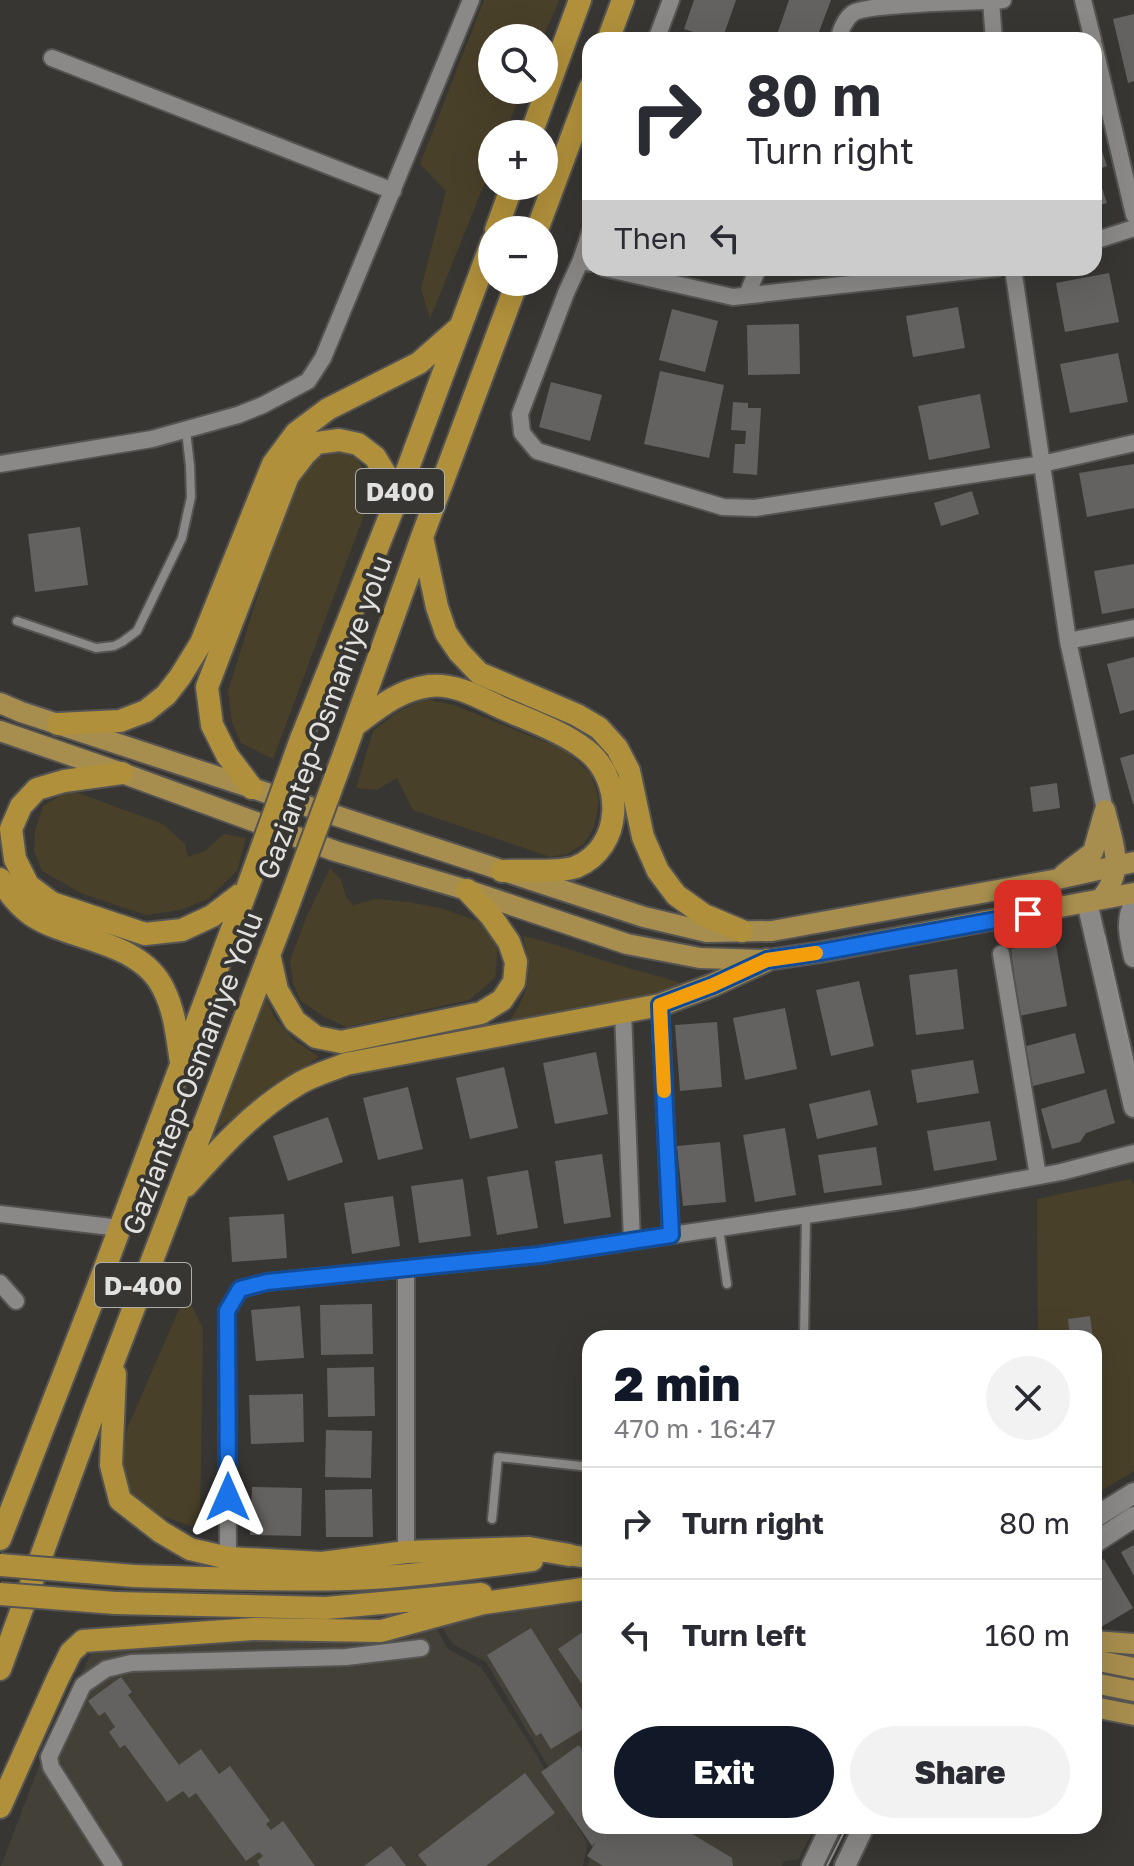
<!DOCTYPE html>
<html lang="en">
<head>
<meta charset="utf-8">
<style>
	:root { --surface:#fff; --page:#f2f2f3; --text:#2b2b33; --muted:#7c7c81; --line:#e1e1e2; --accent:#111827 }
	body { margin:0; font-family:"Golos Text",sans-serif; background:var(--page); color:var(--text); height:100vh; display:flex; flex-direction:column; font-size:30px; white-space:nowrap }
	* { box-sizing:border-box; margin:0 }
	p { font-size:26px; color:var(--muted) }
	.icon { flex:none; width:44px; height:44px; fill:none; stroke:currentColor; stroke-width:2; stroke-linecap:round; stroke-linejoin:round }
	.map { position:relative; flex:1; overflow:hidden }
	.sheet { position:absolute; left:582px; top:1330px; width:520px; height:504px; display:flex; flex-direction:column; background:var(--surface); border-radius:24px; box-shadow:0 8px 32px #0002 }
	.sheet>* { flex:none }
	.top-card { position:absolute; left:582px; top:32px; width:520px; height:244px; border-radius:24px; box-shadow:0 8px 32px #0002; background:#fff; color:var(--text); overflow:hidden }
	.fabs { position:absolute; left:478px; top:24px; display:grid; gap:16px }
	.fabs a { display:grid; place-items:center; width:80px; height:80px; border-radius:50%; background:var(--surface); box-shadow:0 8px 32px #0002; font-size:40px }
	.pin { position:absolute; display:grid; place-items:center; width:68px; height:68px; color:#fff; margin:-34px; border-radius:16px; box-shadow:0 4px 12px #0006 }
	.me { position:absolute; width:88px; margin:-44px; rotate:0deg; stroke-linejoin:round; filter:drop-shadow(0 0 6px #0008) }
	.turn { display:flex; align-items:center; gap:28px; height:168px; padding:0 32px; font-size:36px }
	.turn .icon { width:104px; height:104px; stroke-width:2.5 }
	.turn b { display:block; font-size:56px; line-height:68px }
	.then { display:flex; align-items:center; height:76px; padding:0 32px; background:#0003; gap:16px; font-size:30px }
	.round { display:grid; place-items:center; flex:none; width:84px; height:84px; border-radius:42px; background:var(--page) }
	.headline { display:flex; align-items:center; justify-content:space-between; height:136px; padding:0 32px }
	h1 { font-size:48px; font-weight:800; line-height:60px; color:var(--accent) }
	.cta { display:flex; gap:16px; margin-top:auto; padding:16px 32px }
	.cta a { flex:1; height:92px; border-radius:48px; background:var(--accent); color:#fff; font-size:32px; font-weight:800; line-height:92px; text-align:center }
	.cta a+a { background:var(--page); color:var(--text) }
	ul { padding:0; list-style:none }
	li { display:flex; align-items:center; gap:24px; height:112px; padding:0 32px; border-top:2px solid var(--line) }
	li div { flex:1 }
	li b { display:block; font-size:30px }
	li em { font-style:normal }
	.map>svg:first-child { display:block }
	.built { fill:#434038 }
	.green { fill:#494029 }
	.building { fill:#646260 }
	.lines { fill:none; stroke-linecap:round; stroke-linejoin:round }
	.service-casing { stroke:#555452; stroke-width:12 }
	.minor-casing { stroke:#555452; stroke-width:20 }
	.tertiary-casing { stroke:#555452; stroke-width:24 }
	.primary-casing { stroke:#555452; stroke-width:24 }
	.trunk-casing { stroke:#555452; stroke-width:26 }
	.service { stroke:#8b8987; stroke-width:8 }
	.minor { stroke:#8b8987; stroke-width:16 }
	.tertiary { stroke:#8b8987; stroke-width:20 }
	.primary { stroke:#a78e4e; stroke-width:20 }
	.trunk { stroke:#b0903b; stroke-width:22 }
	.tram { stroke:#8e8d8b; stroke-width:2 }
	.trunk-bridge-casing { stroke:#555452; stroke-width:26; stroke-linecap:butt }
	.trunk-bridge { stroke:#b0903b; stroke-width:22 }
	.route-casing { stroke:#114b97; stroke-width:20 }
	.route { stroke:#1a73e8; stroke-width:14 }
	.slow { stroke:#f59e0b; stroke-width:14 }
	.labels { text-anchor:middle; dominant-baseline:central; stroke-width:8; stroke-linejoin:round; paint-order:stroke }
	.shield { fill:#373633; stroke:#aeaeab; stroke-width:2 }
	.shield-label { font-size:26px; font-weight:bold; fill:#e1e1df }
	.street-label { font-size:28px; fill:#e1e1df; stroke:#373633 }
</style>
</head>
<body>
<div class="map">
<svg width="1134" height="1866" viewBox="0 0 1134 1866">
	<rect width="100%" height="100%" fill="#373633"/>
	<path class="built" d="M590 1599V1826H815L799 1859 784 1861 782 1866H588L593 1842 486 1662 453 1644 439 1623Z
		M433 1623 448 1649 481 1667 533 1749 588 1844 583 1866H1L53 1729 92 1652 117 1644Z"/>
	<path class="green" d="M484 0H559L543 38H492V90H522L505 134H492V165L430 319 421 289 446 191 420 164Z
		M336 452 356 458 369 477 370 499 273 759 241 743 232 722 228 691 294 479 314 459Z
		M425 699 454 705 565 750 591 774 599 800 594 827 584 844 567 854 550 857 413 810 397 778 376 790 356 788 373 731 397 712Z
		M70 790 163 824 185 844 188 857 205 851 224 834 246 838 237 871 208 899 180 910 146 915 83 894 42 871 34 851 35 831 43 806Z
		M330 868 341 880 346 897 353 905 376 899 408 902 441 908 483 923 498 946 495 978 469 1000 347 1027 324 1017 300 1000 293 983 290 960 307 916Z
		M523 936C554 943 584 955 615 964 639 972 664 976 688 986L616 1003 507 1025C530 991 533 976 523 936Z
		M266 998 275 1018 294 1040 319 1057 217 1129Z
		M1131 1179 1134 1185V1471L1094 1495V1338H1038L1037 1199Z
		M186 1293 203 1329 200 1529 145 1510 129 1493 122 1463 127 1429Z"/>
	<path class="building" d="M694 0H736L722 40H717L684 29Z
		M789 0H831L816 40H775Z
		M1134 14V81L1128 83 1113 19Z
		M1099 142 1107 166 1096 170 1107 203 1094 207V144Z
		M1109 273 1119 322 1065 332 1056 283Z
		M958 307 965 348 913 357 906 316Z
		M672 309 718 321 705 372 659 360Z
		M799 324 800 374 748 375 747 325Z
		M1118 353 1128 402 1070 413 1060 364Z
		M660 371 724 385 709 458 644 444Z
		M551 382 602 395 590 441 539 427Z
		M980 394 990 448 929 460 918 406Z
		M733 402 748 403V408H761L757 475 733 473 735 444H745L746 431 731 430Z
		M1134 464V508L1087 517 1079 473Z
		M972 491 979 514 941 526 934 503Z
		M80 527 88 585 35 592 28 534Z
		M1134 564V608L1102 614 1094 571Z
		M1134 657V710L1120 714 1107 664Z
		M1134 754V804H1133L1120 758Z
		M1057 783 1060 808 1033 812 1030 787Z
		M1055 940 1067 1006 1019 1016 1011 949Z
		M957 969 964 1029 916 1035 909 975Z
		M859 981 874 1046 831 1056 816 990Z
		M785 1008 797 1069 745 1080 733 1018Z
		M717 1022 722 1087 680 1091 675 1025Z
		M1075 1033 1085 1073 1033 1086 1023 1047Z
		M596 1052 608 1114 555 1124 543 1063Z
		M973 1060 979 1093 917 1103 911 1070Z
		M504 1067 518 1128 470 1139 456 1078Z
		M408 1087 423 1149 378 1160 363 1098Z
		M1106 1089 1115 1123 1086 1133 1080 1142 1052 1149 1041 1109Z
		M870 1090 878 1125 817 1139 809 1104Z
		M328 1117 343 1162 288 1181 273 1136Z
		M990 1121 997 1160 934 1171 927 1131Z
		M785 1128 796 1195 755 1202 743 1135Z
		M720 1142 726 1202 683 1206 677 1146Z
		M876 1147 882 1185 824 1193 818 1155Z
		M602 1154 611 1217 564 1224 555 1161Z
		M528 1170 538 1228 497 1235 487 1177Z
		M463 1179 471 1236 419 1243 411 1186Z
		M393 1196 400 1246 352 1254 344 1203Z
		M284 1214 287 1258 232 1262 229 1217Z
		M372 1304 373 1354 321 1355 320 1305Z
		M300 1306 304 1358 256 1361 251 1310Z
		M1090 1316 1093 1338H1070L1068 1319Z
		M374 1367 375 1416 328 1417 327 1368Z
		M303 1394 304 1442 251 1444 249 1395Z
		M326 1430 372 1431 371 1478 325 1477Z
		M252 1487 302 1488 301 1536 250 1535Z
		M372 1489 373 1537H326L325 1490Z
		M1134 1545V1576L1121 1552Z
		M1104 1559 1133 1608 1096 1630 1094 1626V1565Z
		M590 1627V1696L558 1649Z
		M531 1628 590 1723V1725L551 1749 541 1733 536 1736 487 1655Z
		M121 1677 132 1692 128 1695 179 1765 201 1749 219 1774 230 1766 270 1821 266 1824 271 1830 283 1821 315 1866H260L257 1861 263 1856 259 1852 246 1861 196 1793 189 1798 183 1791 167 1802 125 1745 120 1748 109 1732 115 1727 105 1712 99 1716 88 1701Z
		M579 1745 583 1751 590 1747V1826H679L732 1858 733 1866H603L587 1856 596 1842 592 1846 541 1772Z
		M525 1773 555 1813 486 1866H427L418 1855Z
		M391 1846 406 1866H364Z"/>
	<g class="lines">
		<g class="service-casing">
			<path id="service" d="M17 621 96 648 114 646 122 642 137 631 182 538 191 497 190 466 186 431
				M719 1229 727 1284
				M804 1338 806 1215
				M492 1519 498 1457 590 1467"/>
		</g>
		<g class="minor-casing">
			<path id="minor" d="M1083 0 1093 40
				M991 1 994 40
				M656 40 671 0
				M838 40C841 30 844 20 853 13 868 3 978 2 1003 0
				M1094 45 1134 215
				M52 58 393 191
				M1094 241 1134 228
				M581 260 590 233
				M590 263 581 260 566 293 520 414 522 433 537 451 723 507 755 508 1042 464 1134 443
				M604 268 733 297 997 268
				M1013 268 1068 641 1105 810
				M747 295 758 268
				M0 464 152 439 238 415 263 405 308 381 323 358 471 0
				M1068 641 1134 628
				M1001 954 1038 1176
				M660 1005 671 1235
				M623 1012 632 1241
				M0 1214 120 1228
				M0 1283 16 1301
				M406 1552V1268
				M228 1558 227 1311 240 1289 267 1282 539 1255 632 1241 915 1199 1061 1172 1134 1153
				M114 1866 51 1767 49 1757 83 1685 106 1669 131 1663 346 1657 421 1648"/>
		</g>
		<g class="tertiary-casing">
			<path id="tertiary" d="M1087 902 1134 1107
				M1134 904C1125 921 1130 939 1134 957
				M1094 1518 1134 1493
				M1094 1543 1134 1517
				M812 1866 831 1826
				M845 1866 864 1826"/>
		</g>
		<g class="primary-casing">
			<path id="primary" d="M0 703 21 712 644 917 707 932 772 931 1053 880 1134 862
				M0 731 122 773 335 851 467 890 627 944 700 958 767 960 821 952 1134 893
				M1064 874 1093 852 1104 813
				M1101 899C1126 869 1113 845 1105 810
				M569 1555 590 1558
				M1094 1641 1134 1644
				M1094 1660 1134 1668
				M1094 1683 1134 1691
				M1094 1707 1134 1715"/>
		</g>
		<g class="trunk-casing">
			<path id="trunk" d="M608 40 623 0
				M531 134 580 0
				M496 230 512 186
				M537 230 590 88
				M422 537 437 607 446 633 459 652 479 673 577 715 599 728 617 748 629 771 643 837 658 871 676 895 704 915 742 931
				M58 724 120 721 146 711 166 695 180 677 201 643 273 464 296 433 328 409 419 363 461 326
				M354 726C378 708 399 690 429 686 456 683 480 698 504 709 531 721 563 732 586 750 624 779 624 847 576 867 559 873 521 870 502 871
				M301 739 392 511 492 242
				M344 754 422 537 517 282
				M122 773 64 781 37 789 21 806 11 829 15 859 28 885 52 903 145 934 182 930 212 916 246 890
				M252 788 227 755 212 725 207 687 288 476 305 454 317 443 339 440 358 444 375 457 386 475 392 510
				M0 879C9 893 18 906 33 916 72 941 142 941 164 990 175 1012 177 1037 181 1062
				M269 954 277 990 295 1021 316 1037 341 1042 481 1013 502 1000 514 982 516 962 509 942 491 916 467 890
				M186 1186C219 1149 252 1112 295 1086 310 1076 329 1071 346 1064L660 1005 713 985 767 960
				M115 1374 111 1465 120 1500 161 1532 190 1549 228 1558 322 1563 406 1552 529 1548 569 1555
				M0 1539 97 1289 247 889
				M134 1576C206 1578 277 1581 349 1579 410 1577 471 1568 532 1560
				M115 1603 326 1608 481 1594
				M0 1669 92 1417 289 903
				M0 1807 57 1680 71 1652 83 1641 253 1629 381 1631 484 1603 583 1589"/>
		</g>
		<use href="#service" class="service"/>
		<use href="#minor" class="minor"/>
		<use href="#tertiary" class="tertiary"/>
		<use href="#primary" class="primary"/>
		<use href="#trunk" class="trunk"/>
		<path class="tram" d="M1104 935 1134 1069
			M1094 1537 1134 1511
			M827 1866 847 1826"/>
		<g class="trunk-bridge-casing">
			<path id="trunk-bridge" d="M247 889 301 739
				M289 903 344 754
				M0 1565 134 1576
				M0 1594 115 1603"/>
		</g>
		<use href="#trunk-bridge" class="trunk-bridge"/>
	</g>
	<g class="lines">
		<g class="route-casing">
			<path id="route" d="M228 1497 227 1311 240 1289 267 1282 539 1255 671 1235 660 1005 713 985 767 960 821 952 1028 914"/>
		</g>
		<use href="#route" class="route"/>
		<path class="slow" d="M664 1091 660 1005 713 985 767 960 816 953"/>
	</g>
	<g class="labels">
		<g class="shield">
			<rect x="356" y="469" width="88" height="44" rx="6"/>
			<rect x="95" y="1263" width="96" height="44" rx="6"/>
		</g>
		<g class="shield-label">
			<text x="400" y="491">D400</text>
			<text x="143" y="1285">D-400</text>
		</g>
		<g class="street-label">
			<text transform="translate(324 717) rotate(-70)">Gaziantep-Osmaniye yolu</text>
			<text transform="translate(192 1073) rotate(-69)">Gaziantep-Osmaniye Yolu</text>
		</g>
	</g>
</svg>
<div class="fabs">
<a><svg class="icon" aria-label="search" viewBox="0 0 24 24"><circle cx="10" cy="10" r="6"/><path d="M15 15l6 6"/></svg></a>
<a>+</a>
<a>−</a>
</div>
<div class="pin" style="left:1028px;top:914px;background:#d93025"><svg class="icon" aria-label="arrive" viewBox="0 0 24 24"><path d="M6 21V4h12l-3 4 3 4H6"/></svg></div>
<svg class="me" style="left:228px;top:1497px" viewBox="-20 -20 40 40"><path d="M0-17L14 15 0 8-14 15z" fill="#1a73e8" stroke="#fff" stroke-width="4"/></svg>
<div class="top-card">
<div class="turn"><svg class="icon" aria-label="right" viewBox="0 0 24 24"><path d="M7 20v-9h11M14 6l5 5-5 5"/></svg><div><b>80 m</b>Turn right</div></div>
<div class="then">Then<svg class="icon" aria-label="left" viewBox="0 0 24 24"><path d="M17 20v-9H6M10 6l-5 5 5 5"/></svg></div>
</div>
<section class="sheet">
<div class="headline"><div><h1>2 min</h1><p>470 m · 16:47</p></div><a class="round"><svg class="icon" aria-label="close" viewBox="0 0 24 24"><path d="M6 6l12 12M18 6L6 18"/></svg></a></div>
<ul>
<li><svg class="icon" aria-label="right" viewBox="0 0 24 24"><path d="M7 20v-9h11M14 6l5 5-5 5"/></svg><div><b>Turn right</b></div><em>80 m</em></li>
<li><svg class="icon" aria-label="left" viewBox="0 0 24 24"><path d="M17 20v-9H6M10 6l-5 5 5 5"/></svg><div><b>Turn left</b></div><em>160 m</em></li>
</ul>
<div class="cta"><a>Exit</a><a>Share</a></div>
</section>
</div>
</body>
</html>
